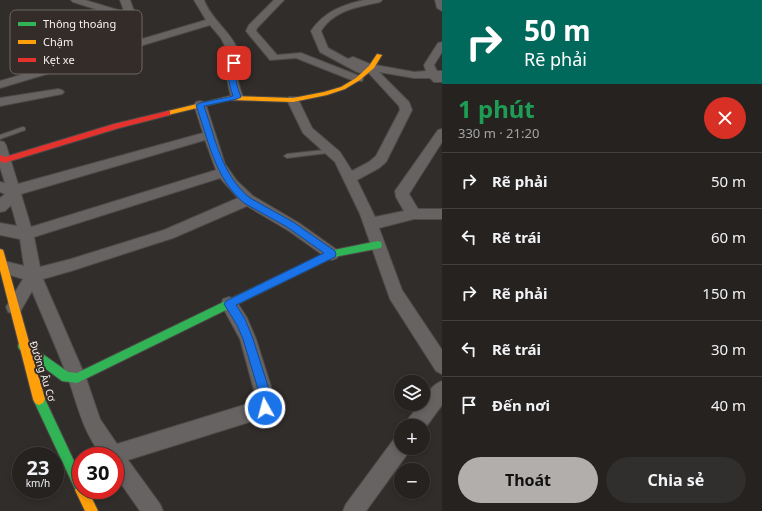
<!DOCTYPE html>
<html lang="vi">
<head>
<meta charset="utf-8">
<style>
	:root { --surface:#252220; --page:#312f2d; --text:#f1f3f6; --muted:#a3a4a5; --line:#423f3e; --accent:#b2aeac }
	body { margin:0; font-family:"Noto Sans",sans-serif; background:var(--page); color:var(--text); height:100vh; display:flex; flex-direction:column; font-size:15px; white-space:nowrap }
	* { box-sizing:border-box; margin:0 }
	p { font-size:13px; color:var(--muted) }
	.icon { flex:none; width:22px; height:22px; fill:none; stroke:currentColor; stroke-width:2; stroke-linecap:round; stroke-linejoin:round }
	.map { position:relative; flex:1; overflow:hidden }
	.panel { display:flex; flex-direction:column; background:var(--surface); width:320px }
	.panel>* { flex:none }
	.hud { background:#00695c; color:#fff; overflow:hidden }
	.buttons { position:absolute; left:394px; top:375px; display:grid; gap:8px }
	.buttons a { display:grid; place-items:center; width:36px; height:36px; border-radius:50%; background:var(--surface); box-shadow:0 2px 6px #0003,0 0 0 1px var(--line); font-size:20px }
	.speed { position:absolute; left:12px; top:447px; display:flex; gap:8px; font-size:20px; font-weight:700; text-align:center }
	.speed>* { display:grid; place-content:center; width:52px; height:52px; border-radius:50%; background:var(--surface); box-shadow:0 2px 6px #0003,0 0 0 1px var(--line); line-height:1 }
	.speed small { font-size:10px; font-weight:400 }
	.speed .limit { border:6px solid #d22; background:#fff; color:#111 }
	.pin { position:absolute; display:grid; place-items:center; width:34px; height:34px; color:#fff; margin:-17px; border-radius:8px; box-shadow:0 2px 6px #0006 }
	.me { position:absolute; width:44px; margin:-22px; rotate:353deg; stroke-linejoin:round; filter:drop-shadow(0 0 3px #0008) }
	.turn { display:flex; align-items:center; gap:14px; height:84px; padding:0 16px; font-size:18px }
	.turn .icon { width:52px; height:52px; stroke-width:2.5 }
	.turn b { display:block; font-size:28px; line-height:34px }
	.round { display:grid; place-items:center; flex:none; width:42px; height:42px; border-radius:21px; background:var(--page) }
	.headline { display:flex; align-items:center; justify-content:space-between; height:68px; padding:0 16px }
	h1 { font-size:24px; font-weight:700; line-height:30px; color:#1e9e55 }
	.button { display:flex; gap:8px; margin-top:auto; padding:8px 16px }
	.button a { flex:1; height:46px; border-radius:24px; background:var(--accent); color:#111; font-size:16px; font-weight:700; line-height:46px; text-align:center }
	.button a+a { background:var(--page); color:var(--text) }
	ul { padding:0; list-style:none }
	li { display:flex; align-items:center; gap:12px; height:56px; padding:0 16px; border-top:1px solid var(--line) }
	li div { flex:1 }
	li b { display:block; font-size:15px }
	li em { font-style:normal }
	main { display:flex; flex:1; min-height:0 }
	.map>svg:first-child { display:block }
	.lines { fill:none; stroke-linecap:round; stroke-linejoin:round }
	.lane-casing { stroke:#4d4a48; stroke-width:2 }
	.street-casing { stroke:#4d4a48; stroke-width:2 }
	.fast-casing { stroke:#4d4a48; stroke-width:2 }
	.slow-casing { stroke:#4d4a48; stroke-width:2 }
	.jam-casing { stroke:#4d4a48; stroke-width:2 }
	.lane { fill:#676362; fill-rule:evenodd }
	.street { fill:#676362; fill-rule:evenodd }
	.fast { fill:#30b455; fill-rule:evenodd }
	.slow { fill:#ff9f0a; fill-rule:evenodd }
	.jam { fill:#e5322d; fill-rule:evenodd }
	.route { fill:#1a73e8; stroke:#114b97 }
	.labels { text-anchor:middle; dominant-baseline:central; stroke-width:4; stroke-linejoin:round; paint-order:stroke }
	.street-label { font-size:10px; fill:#f7f3f1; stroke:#332c29 }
	.key { fill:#332c29; stroke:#6e6865; stroke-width:1 }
	.key-label { font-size:11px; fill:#f7f3f1 }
</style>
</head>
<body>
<main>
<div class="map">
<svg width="442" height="511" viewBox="0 0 442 511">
	<rect width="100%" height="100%" fill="#312d2b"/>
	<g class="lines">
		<g class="lane-casing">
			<path id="lane" d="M23 127 25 128V130L0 139V135Z
				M333 149 335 150V152L287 158 284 156 287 154Z"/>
		</g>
		<g class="street-casing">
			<path id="street" d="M71 0H85L121 11H124L120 0H130L134 11 130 15 137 32 142 39 206 20 194 0H204C211 19 229 30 237 48 240 57 237 64 237 73 237 81 240 89 243 97L241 99H233L231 97 227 79 228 52 221 38 210 25 0 88V81L134 42 127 32 121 17 73 2Z
				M274 0H284L257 28 256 31 277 55 301 53 362 77 363 79 362 81H354L296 58 270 60 246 31 249 25Z
				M364 0H382L380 2C358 7 334 10 321 31L328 48 348 59 353 57 370 64 414 72 426 71 424 65 438 43 442 42V52L434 65 437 71H442V82H434L430 78H414L379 72 409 102 412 110 386 162 379 168 357 180 375 217 404 211 396 197 395 191 438 130 442 129V142L409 194 418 209H442V219H414L379 228 402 290 442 350V374L436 371 390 299 360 214 335 162 303 133 287 100 289 97H297L312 128 340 152 352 171 369 162 376 156 400 110 399 106 366 70 361 73 357 72 320 52 311 31C324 12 342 5 364 0Z
				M435 0H442V11L437 8Z
				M58 89 62 90 64 92 62 94 0 106V98Z
				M200 101 204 102 206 105 225 164 237 181 253 196 299 223 337 250 339 254 337 258 332 260 327 258 289 231 247 206 173 238 71 271 43 279 86 378 100 419 117 444 257 401 240 339 221 304 223 299 229 297 235 299 247 318 256 339 275 399 272 415 128 460 160 504 163 511H140L115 475V456H102C82 429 79 409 68 378 57 349 44 320 32 291L20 312 14 314 8 312 6 307 23 279 0 272V262L4 261 24 266 20 239 0 235V223L17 226 11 205 5 211 0 212V198L5 194 0 192V182L5 183 0 167V141L4 142 6 145 18 184 203 133 194 105 196 102ZM205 140 216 170 31 227 21 194ZM220 178 238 198 164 230 71 259 40 267 34 237Z
				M442 381V405L423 431V426H406L408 419 420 404H423C423 395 434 384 442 381Z
				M401 436V448H410L408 453 366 511H343L346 504 394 439Z"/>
		</g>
		<g class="fast-casing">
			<path id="fast" d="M378 241 381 242 382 245 381 248 334 257 77 383 62 381 19 349 18 346 19 343 23 341 27 343 68 372 77 373 329 251Z
				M39 393 43 395 81 476V490H87L85 493 81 495 77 493 33 399 35 395Z"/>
		</g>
		<g class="slow-casing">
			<path id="slow" d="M377 54 382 55 374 68 360 80 345 89 327 95 293 102 230 100 168 115 164 113 168 111 230 96 293 98 324 92 341 87 356 78 369 66Z
				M0 249 3 250 4 253 45 399 43 403 39 405 35 403 33 399 0 270Z
				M81 484V490H88L98 511H85L75 490 77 486Z"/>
		</g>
		<g class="jam-casing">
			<path id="jam" d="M168 111H170V115L119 128 4 163 0 161V155L5 157 114 124Z"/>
		</g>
		<use href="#lane" class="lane"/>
		<use href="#street" class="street"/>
		<use href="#fast" class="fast"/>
		<use href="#slow" class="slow"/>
		<use href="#jam" class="jam"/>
	</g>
	<path class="route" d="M232 61 237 63C234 76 236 85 241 97L237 99 204 106C215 138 222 176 250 198L293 222 335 251 336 254 335 257 236 305 245 319 253 339 272 399 269 412 265 413 261 412 260 408 261 399 243 339 237 325 224 304 226 301 324 253 287 227 244 203C215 179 208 139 196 105L200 103 233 96C229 84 226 73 232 61Z"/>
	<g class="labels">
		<g class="street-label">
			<text transform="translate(43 371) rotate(72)">Đường Âu Cơ</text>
		</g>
	</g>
	<rect x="10" y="10" width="132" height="64" rx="6" class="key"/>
	<rect x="18" y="22" width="18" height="4" fill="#30b455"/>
	<rect x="18" y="40" width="18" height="4" fill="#ff9f0a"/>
	<rect x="18" y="58" width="18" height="4" fill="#e5322d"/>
	<g class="key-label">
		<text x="43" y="28">Thông thoáng</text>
		<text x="43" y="46">Chậm</text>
		<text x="43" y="64">Kẹt xe</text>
	</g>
</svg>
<div class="buttons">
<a><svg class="icon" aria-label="layers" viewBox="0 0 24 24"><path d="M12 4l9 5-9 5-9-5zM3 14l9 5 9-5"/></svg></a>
<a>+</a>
<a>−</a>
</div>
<div class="speed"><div>23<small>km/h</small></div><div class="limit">30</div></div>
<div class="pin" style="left:234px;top:63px;background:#d93025"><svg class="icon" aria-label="arrive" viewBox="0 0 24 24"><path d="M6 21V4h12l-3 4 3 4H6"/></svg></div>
<svg class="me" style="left:265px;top:408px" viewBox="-20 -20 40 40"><circle r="17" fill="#1a73e8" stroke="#fff" stroke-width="3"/><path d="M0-11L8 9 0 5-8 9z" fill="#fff"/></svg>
</div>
<section class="panel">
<div class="hud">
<div class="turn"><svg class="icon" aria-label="right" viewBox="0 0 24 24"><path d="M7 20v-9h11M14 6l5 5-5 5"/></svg><div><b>50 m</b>Rẽ phải</div></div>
</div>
<div class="headline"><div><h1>1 phút</h1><p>330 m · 21:20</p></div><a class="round" style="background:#d93025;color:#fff"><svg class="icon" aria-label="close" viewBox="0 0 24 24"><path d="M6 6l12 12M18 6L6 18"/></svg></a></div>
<ul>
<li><svg class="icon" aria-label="right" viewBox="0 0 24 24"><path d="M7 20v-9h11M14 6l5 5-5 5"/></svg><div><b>Rẽ phải</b></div><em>50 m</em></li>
<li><svg class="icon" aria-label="left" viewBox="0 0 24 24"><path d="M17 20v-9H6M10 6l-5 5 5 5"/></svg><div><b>Rẽ trái</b></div><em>60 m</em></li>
<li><svg class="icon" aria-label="right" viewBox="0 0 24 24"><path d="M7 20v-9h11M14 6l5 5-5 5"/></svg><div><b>Rẽ phải</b></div><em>150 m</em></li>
<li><svg class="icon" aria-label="left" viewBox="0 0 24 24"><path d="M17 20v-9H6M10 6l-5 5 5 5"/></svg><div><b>Rẽ trái</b></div><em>30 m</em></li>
<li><svg class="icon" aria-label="arrive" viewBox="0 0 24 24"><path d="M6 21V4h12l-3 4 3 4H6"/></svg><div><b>Đến nơi</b></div><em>40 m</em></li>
</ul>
<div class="button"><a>Thoát</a><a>Chia sẻ</a></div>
</section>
</main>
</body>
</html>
